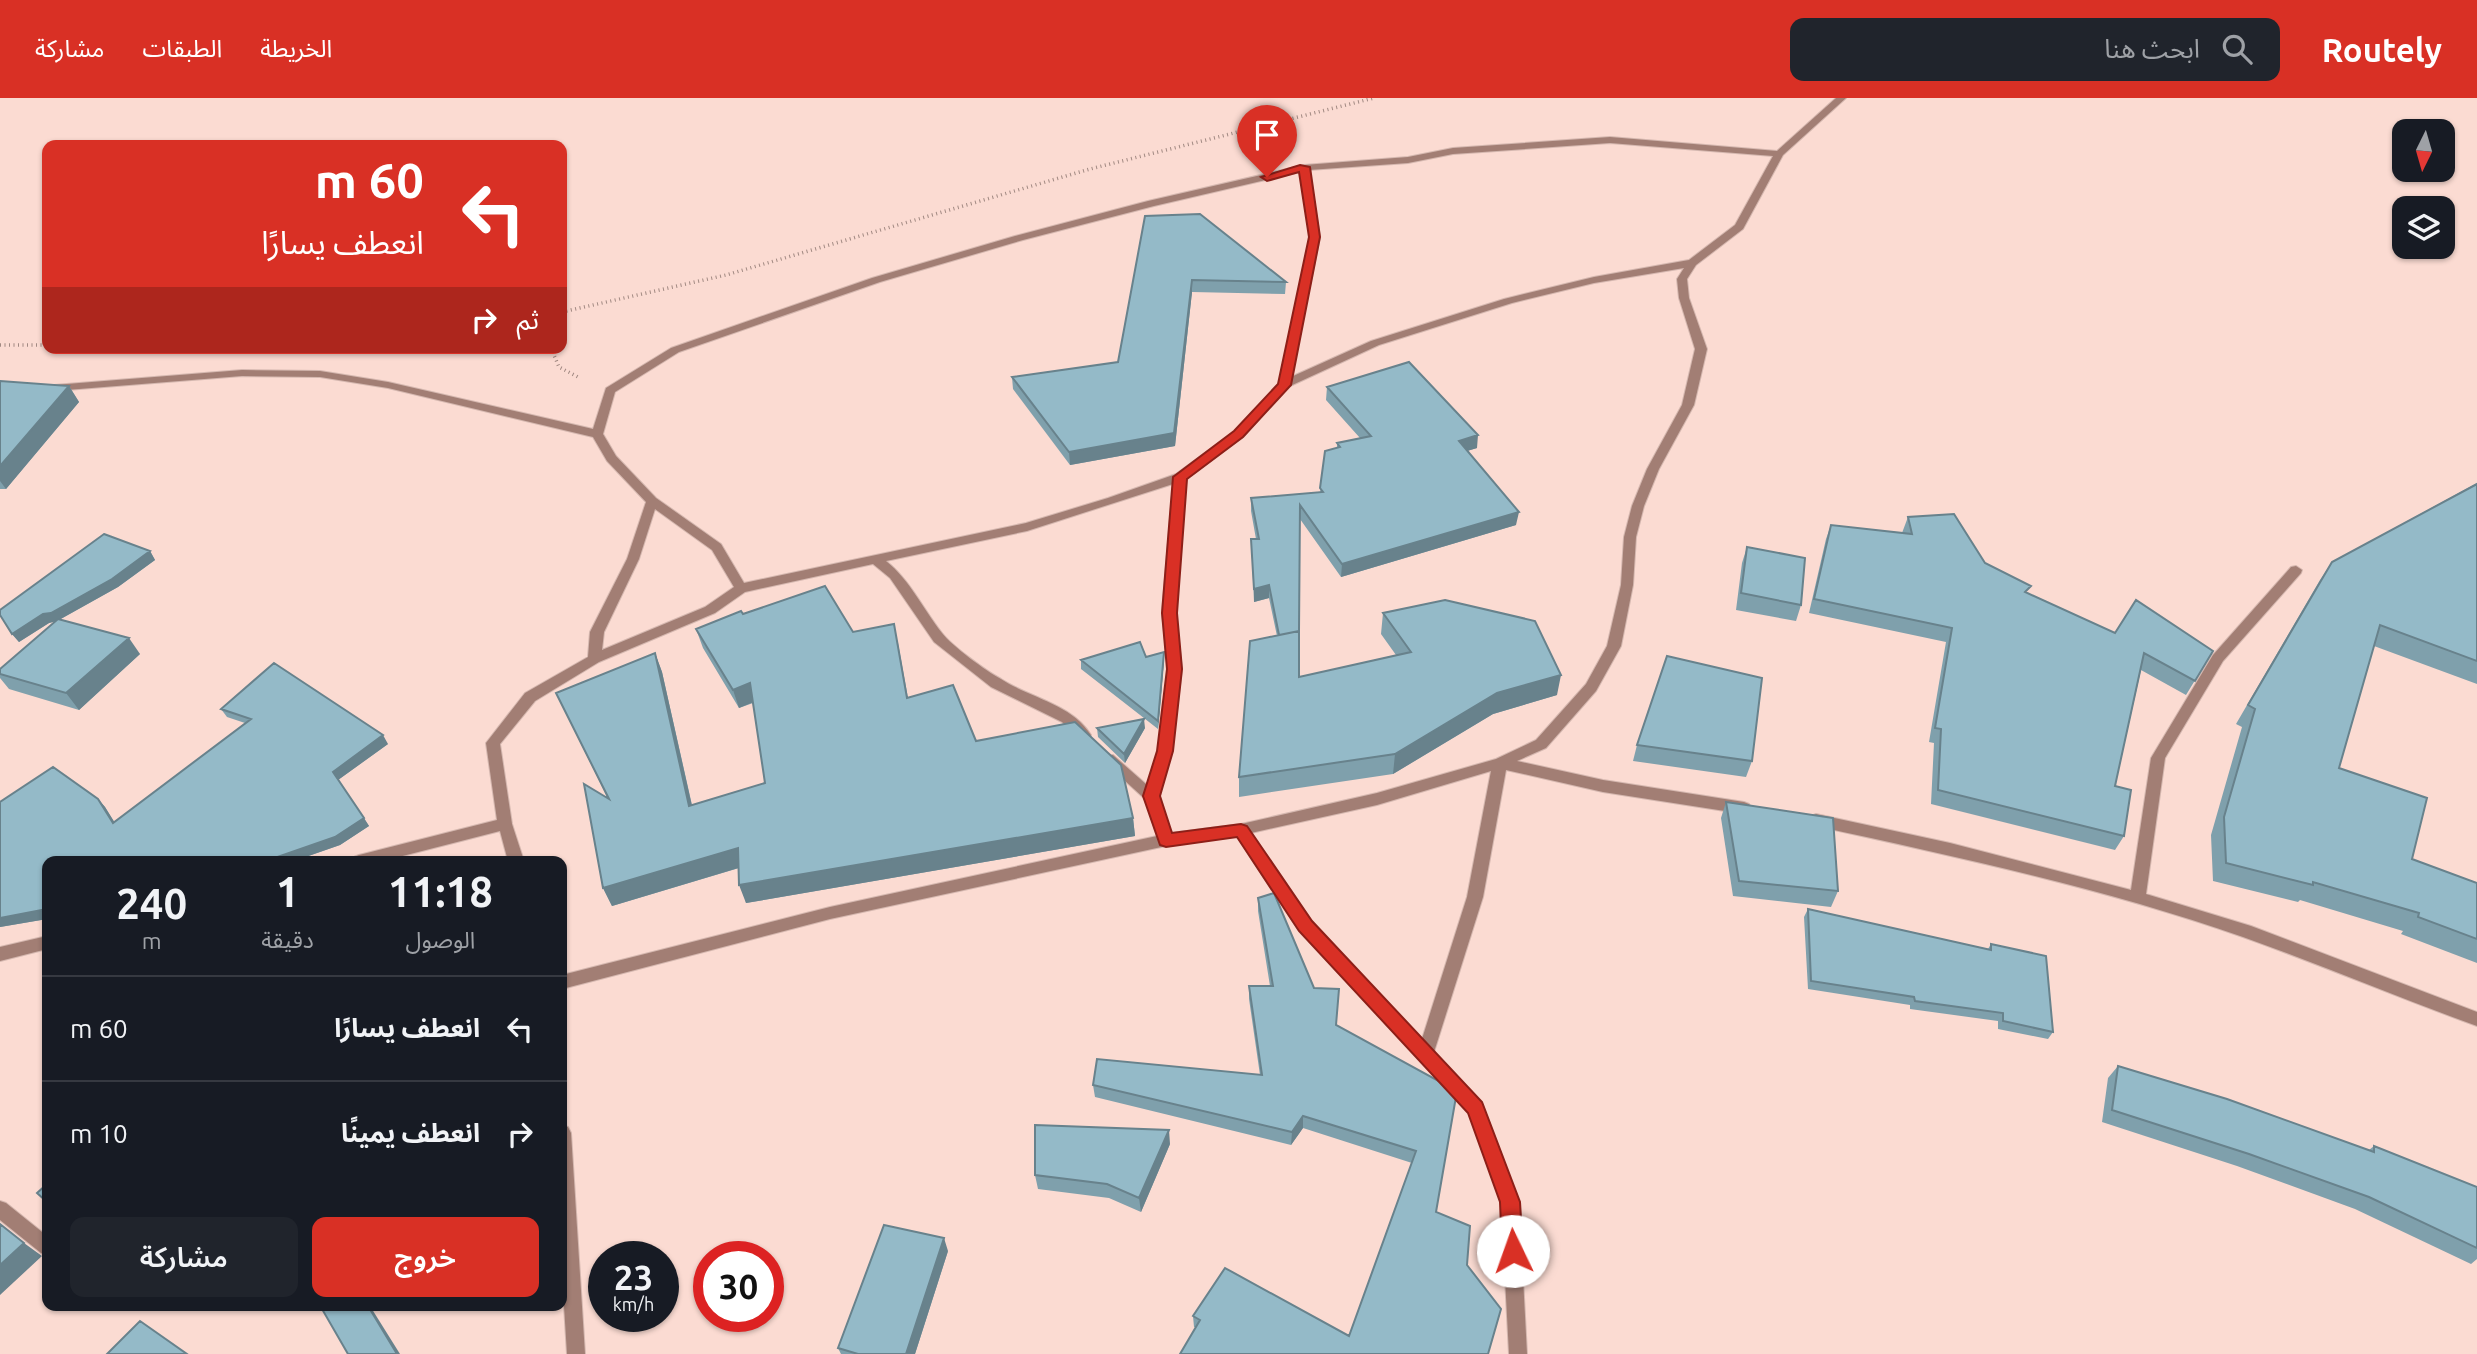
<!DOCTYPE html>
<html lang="ar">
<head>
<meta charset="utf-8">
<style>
	:root { --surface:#171b24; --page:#20242c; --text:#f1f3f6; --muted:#9ea1a6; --line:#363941; --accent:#d93025 }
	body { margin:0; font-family:Ubuntu,"Noto Sans Arabic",sans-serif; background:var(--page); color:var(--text); direction:rtl; height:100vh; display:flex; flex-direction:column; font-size:26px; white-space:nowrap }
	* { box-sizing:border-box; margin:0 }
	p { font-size:23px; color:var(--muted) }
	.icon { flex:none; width:38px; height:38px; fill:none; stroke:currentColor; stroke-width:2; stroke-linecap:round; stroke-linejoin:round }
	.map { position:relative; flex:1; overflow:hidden; direction:ltr }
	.side { position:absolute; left:42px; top:758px; width:525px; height:455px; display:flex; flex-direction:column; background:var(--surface); border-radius:14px; box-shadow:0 2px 5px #0004; direction:rtl }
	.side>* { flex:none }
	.guide { position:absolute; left:42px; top:42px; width:525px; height:214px; border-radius:14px; box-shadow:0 2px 5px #0004; direction:rtl; background:#d93025; color:#fff; overflow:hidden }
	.needle { width:46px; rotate:185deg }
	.buttons { position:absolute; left:2392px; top:21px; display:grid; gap:14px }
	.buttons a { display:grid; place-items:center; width:63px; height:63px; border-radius:14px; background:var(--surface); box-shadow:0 2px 5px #0004; font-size:35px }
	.speed { position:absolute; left:588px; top:1143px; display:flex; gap:14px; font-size:35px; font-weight:700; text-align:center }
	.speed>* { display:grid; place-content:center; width:91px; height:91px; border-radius:50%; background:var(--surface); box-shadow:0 2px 5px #0004; line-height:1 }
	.speed small { font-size:18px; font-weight:400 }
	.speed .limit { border:10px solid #d22; background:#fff; color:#111 }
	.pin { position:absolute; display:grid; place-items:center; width:60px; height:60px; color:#fff; margin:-72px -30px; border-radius:50% 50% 50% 0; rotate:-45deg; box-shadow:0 0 7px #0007 }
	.pin .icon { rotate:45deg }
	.me { position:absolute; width:77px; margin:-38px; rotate:357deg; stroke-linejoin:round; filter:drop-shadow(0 0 5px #0008) }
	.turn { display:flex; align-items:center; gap:24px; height:147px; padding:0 28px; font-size:32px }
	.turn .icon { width:91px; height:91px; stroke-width:2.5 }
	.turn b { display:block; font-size:49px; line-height:60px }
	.then { display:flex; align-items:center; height:66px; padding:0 28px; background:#0003; gap:14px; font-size:26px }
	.eta { display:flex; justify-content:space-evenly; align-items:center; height:119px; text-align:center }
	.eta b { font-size:42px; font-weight:600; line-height:49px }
	.primary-button { display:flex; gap:14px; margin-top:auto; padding:14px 28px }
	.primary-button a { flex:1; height:80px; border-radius:14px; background:var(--accent); color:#fff; font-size:28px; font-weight:600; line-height:80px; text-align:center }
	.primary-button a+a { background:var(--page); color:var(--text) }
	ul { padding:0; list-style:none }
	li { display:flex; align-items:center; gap:21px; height:105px; padding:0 28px; border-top:2px solid var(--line) }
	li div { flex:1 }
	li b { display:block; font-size:26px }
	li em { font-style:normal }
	header { display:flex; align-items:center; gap:42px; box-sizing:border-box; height:98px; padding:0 35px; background:var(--accent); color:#fff }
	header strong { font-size:33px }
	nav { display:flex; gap:38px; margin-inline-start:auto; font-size:24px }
	.search { width:490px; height:63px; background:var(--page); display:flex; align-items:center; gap:18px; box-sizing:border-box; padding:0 24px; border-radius:14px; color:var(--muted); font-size:26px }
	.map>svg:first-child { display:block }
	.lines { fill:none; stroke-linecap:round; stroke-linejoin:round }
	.street-casing { stroke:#d5b8b0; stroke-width:2 }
	.path { stroke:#a18982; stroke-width:3.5; stroke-dasharray:1 3.5; stroke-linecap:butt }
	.street { fill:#a27e74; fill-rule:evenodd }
	.wall { fill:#7fa0ac }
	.shaded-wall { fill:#68828c }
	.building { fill:#94bac8; stroke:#68828c; stroke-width:2 }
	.route { fill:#d93025; stroke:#8d1f18; stroke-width:2 }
</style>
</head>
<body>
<header>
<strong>Routely</strong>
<div class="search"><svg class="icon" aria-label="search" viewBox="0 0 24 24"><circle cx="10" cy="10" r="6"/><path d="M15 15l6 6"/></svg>ابحث هنا</div>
<nav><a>الخريطة</a><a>الطبقات</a><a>مشاركة</a></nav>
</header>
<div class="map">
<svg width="2477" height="1256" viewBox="0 0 2477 1256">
	<rect width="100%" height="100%" fill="#fbdbd2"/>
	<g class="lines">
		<g class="street-casing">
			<path id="street" d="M1836 0H1846L1783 57 1743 131 1696 167 1687 181 1689 200 1707 251 1694 307 1659 371 1644 408 1636 439 1633 487 1621 548 1596 593 1546 650 1517 663 1603 682 1744 704 1749 706 1751 710 1749 714 1744 716 1603 694 1506 672 1483 799 1434 954 1482 1005 1519 1104 1527 1256H1509L1501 1104 1469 1014 1299 833 1237 738 1166 748 830 821 562 891V877L830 809 1157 738 1145 701 1101 661 1103 657H1113L1147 687 1158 653 1168 571 1162 515 1173 386 1027 433 886 463C910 482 923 511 942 535 952 548 986 573 1001 581 1030 600 1072 606 1091 637L1089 641H1079L1062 624 991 589 934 544 890 480 873 466 745 494 715 515 599 564 535 603 500 646 512 726 524 763H508L500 733 383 763H351L354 759 359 757 497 722 486 645 525 595 588 559 590 534 627 461 646 404 607 363 593 339 388 290 320 279 242 278 54 293 48 290 54 287 242 272 320 273 388 284 593 331 606 290 671 250 872 180 1015 138 1148 103 1304 67 1408 59 1453 50 1610 39 1777 53ZM1610 45 1773 58 1735 127 1689 162 1594 179 1504 201 1371 243 1291 279 1320 139 1309 72 1408 65 1453 56ZM1300 74 1310 139 1279 286 1235 333 1176 376 1108 400 1026 425 744 485 721 446 656 400 616 358 603 336 615 294 679 254 880 184 1023 142 1154 108ZM1684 170 1677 181 1679 200 1695 251 1682 307 1647 371 1632 408 1624 439 1621 487 1607 548 1586 586 1536 642 1496 661 1377 695 1241 726 1171 735 1158 698 1172 653 1182 571 1176 515 1186 381 1243 339 1288 289 1379 247 1512 205 1594 185ZM655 411 712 452 734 489 705 509 602 552 604 534 639 461ZM1491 673 1467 799 1422 941 1311 823 1251 735 1377 707Z
				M2296 468 2302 472 2301 475 2223 563 2165 660 2146 796 2251 828 2477 914V928C2399 900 2322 867 2243 839 2107 791 1957 759 1816 728L1811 726 1809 722 1811 718 1816 716 1950 745 2131 792 2151 660 2213 557 2291 469Z
				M47 838V851L0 863V849Z
				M562 1027 568 1029 571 1035 585 1256H567L562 1175Z
				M0 1103 6 1105 47 1138V1158L41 1155 0 1122Z"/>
		</g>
		<path class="path" d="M562 214 726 177 1090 71 1374 0
			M0 247H47
			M551 250 559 269 580 280"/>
		<use href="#street" class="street"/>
	</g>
	<path class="wall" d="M1145 118 1286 184 1285 196 1192 194 1175 348 1070 367 1013 291 1012 279 1118 264Z
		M0 283 69 288 79 304 6 391H0Z
		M1327 289 1477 350 1467 353 1516 427 1341 479 1300 421 1299 579 1396 557 1381 536 1383 515 1557 597 1493 616 1393 676 1239 699V679L1277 538 1269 500 1254 504 1251 441H1256L1251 413V400L1320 395 1325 353 1337 350V345L1360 340 1326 302Z
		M2477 385V586L2374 548 2339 670 2412 761 2477 785V865L2401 836 2403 833 2300 802 2298 804 2213 783 2211 737 2242 629 2236 626 2320 482 2332 464Z
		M1908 419 1985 465 2027 495 2115 535 2213 553 2186 597 2141 572 2115 688 2124 738 2115 752 1931 706 1934 645 1929 644 1946 544 1809 515 1826 441 1831 427 1902 435Z
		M1747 449 1801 507 1796 523 1736 512 1742 465Z
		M150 453 155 462 118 489 59 522 140 556 79 612 9 591 0 580V571L56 523 49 525 19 544 12 536Z
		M743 516 853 534 898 545 908 600 976 643 1133 720 1135 738 746 805 739 770 612 808 603 790 608 701 556 595 655 555 662 574 692 707 765 685 753 605 739 610 703 550 696 531Z
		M1164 554V562L1158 631 1081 571V562L1146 559Z
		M221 611 388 646 338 682 369 728 340 747 294 763H47V821L0 829V704L98 701 105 709 114 724 245 625 227 619Z
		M1097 630H1145L1125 665 1098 639Z
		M1637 647 1752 663 1746 679 1633 663Z
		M1726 704 1838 793 1831 809 1733 798 1721 720Z
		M1258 800 1336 927 1457 993 1436 1114 1467 1167 1488 1256 1194 1229 1193 1218 1349 1238 1412 1065 1303 1030 1291 1047 1095 999 1093 987 1260 977 1249 901V888H1270L1258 813Z
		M1808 811 1988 851 1991 846 2053 934 2048 941 1998 931V923L1910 911V907L1808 891 1804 819Z
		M2118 968 2369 1052 2374 1048 2477 1089V1161L2471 1166 2355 1111 2237 1068 2102 1024 2108 980Z
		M1170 1046 1141 1114 1109 1100 1038 1091 1035 1077Z
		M948 1153 915 1256H841L838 1250Z"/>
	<path class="shaded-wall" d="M1192 182V194L1175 348 1070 367 1069 354Z
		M69 288 79 304 6 391 0 383V368Z
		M1478 337 1477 350 1457 356 1459 343Z
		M1519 414 1516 427 1341 479 1342 466Z
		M150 453 155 462 118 489 57 523 49 525 19 544 12 536 43 516Z
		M1269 487V500L1254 504V491Z
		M129 540 140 556 79 612 66 595Z
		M1164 554V562L1158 631V623Z
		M655 555 662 574 696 726 689 708Z
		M1561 577 1557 597 1493 616 1393 676 1395 656 1497 595Z
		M750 585 756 603 739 610 733 592Z
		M1144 621 1145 630 1125 665 1124 656Z
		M383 637 388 646 338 682 333 674Z
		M98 701 105 709 120 733 113 725Z
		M364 720 369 728 340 747 294 763H266Z
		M1133 720 1135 738 746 805 739 787Z
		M738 750 745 768 612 808 603 790Z
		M47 811V821L0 829V820Z
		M1303 1018V1030L1291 1047 1292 1034Z
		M1169 1032 1170 1046 1141 1114 1139 1100Z
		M944 1140 948 1153 915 1256H906Z
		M24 1145 42 1158 0 1197V1167Z
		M368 1208H370L400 1256H397Z"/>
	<path class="building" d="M1200 116 1286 184 1192 182 1174 335 1069 354 1012 279 1118 264 1145 118Z
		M1409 264 1478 337 1459 343 1519 414 1342 466 1300 407 1299 533 1279 537 1269 487 1254 491 1251 441H1259L1251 400 1323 394 1320 390 1325 353 1340 349 1337 345 1371 338 1327 289Z
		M0 283 69 288 0 368Z
		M2477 386V563L2380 527 2339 670 2427 700 2412 761 2477 785V841L2418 819 2419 815 2313 784V787L2226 765 2224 719 2255 611 2248 607 2332 464Z
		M1954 416 1985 465 2031 488 2025 494 2115 535 2136 502 2213 553 2195 583 2144 555 2115 688 2131 692 2124 738 1938 692 1941 631 1935 630 1952 530 1814 501 1831 427 1912 436 1908 419Z
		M104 436 150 453 112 481 51 515 43 516 12 536 0 517V512Z
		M1747 449 1805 460 1801 507 1741 495Z
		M825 488 853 534 894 526 907 600 953 587 976 643 1075 624 1121 667 1133 720 739 787 738 750 603 790 584 686 609 701 556 595 655 555 689 708 765 685 750 585 733 592 696 531 741 513 743 516Z
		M1445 502 1535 523 1561 577 1497 595 1395 656 1239 679 1250 543 1299 533V579L1411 554 1383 515Z
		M58 521 129 540 66 595 0 576V571Z
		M1140 544 1146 559 1164 554 1158 623 1081 562Z
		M1667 558 1762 580 1752 663 1637 647Z
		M274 565 383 637 333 674 364 720 335 739 266 763H47V811L0 820V704L53 669 98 701 113 725 251 621 221 611Z
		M1144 621 1124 656 1097 630Z
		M1726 704 1833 720 1838 793 1739 783Z
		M1274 795 1314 890 1339 891 1336 927 1457 993 1436 1114 1470 1128 1467 1167 1501 1211 1488 1256H1180L1200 1222 1193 1218 1225 1170 1349 1238 1416 1053 1303 1018 1292 1034 1093 987 1097 961 1262 977 1249 888H1273L1258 800Z
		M1808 811 1991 852V846L2046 858 2053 934 2003 923V915L1915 903 1914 899 1811 883Z
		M2118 968 2227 1001 2374 1054V1048L2477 1089V1150L2369 1099 2249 1056 2112 1012Z
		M1035 1027 1169 1032 1139 1100 1107 1086 1035 1077Z
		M47 1086V1104L37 1095Z
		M0 1126 24 1145 0 1167Z
		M884 1127 944 1140 906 1256H858L838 1250Z
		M328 1208H368L397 1256H348L322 1211Z
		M140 1223 187 1256H107Z"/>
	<path class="route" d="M1300 67 1310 69 1320 139 1291 287 1243 339 1187 381 1177 515 1182 571 1173 653 1160 698 1172 735 1241 726 1247 728 1312 823 1482 1004 1520 1104 1523 1153 1520 1160 1513 1163 1505 1160 1502 1153 1500 1104 1468 1015 1299 833 1237 739 1166 749 1160 747 1143 698 1157 653 1167 571 1162 515 1173 379 1234 333 1278 286 1309 139 1299 74 1267 83 1261 79Z"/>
</svg>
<div class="buttons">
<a><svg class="needle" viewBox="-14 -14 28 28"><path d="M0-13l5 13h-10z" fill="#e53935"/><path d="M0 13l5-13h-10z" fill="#9ea1a6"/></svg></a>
<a><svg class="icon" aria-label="layers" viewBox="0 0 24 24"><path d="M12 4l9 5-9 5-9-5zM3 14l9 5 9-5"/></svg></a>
</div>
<div class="speed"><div>23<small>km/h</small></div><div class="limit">30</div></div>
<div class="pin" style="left:1267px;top:79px;background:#d93025"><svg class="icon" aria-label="arrive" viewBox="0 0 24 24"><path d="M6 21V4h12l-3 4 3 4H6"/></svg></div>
<svg class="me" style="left:1513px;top:1153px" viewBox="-20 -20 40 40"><circle r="19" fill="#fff"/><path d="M0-13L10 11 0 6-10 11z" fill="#d93025"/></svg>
<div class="guide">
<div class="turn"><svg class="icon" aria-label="left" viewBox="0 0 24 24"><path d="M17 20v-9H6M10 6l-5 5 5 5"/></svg><div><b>60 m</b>انعطف يسارًا</div></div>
<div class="then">ثم<svg class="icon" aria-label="right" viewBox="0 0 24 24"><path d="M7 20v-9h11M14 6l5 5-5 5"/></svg></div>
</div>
<section class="side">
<div class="eta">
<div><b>11:18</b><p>الوصول</p></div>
<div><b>1</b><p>دقيقة</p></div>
<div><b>240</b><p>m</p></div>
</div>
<ul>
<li><svg class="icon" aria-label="left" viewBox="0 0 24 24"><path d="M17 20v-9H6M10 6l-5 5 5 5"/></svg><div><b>انعطف يسارًا</b></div><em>60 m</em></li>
<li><svg class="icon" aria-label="right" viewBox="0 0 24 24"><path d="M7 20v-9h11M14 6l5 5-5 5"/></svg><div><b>انعطف يمينًا</b></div><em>10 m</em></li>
</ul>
<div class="primary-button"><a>خروج</a><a>مشاركة</a></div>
</section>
</div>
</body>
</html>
